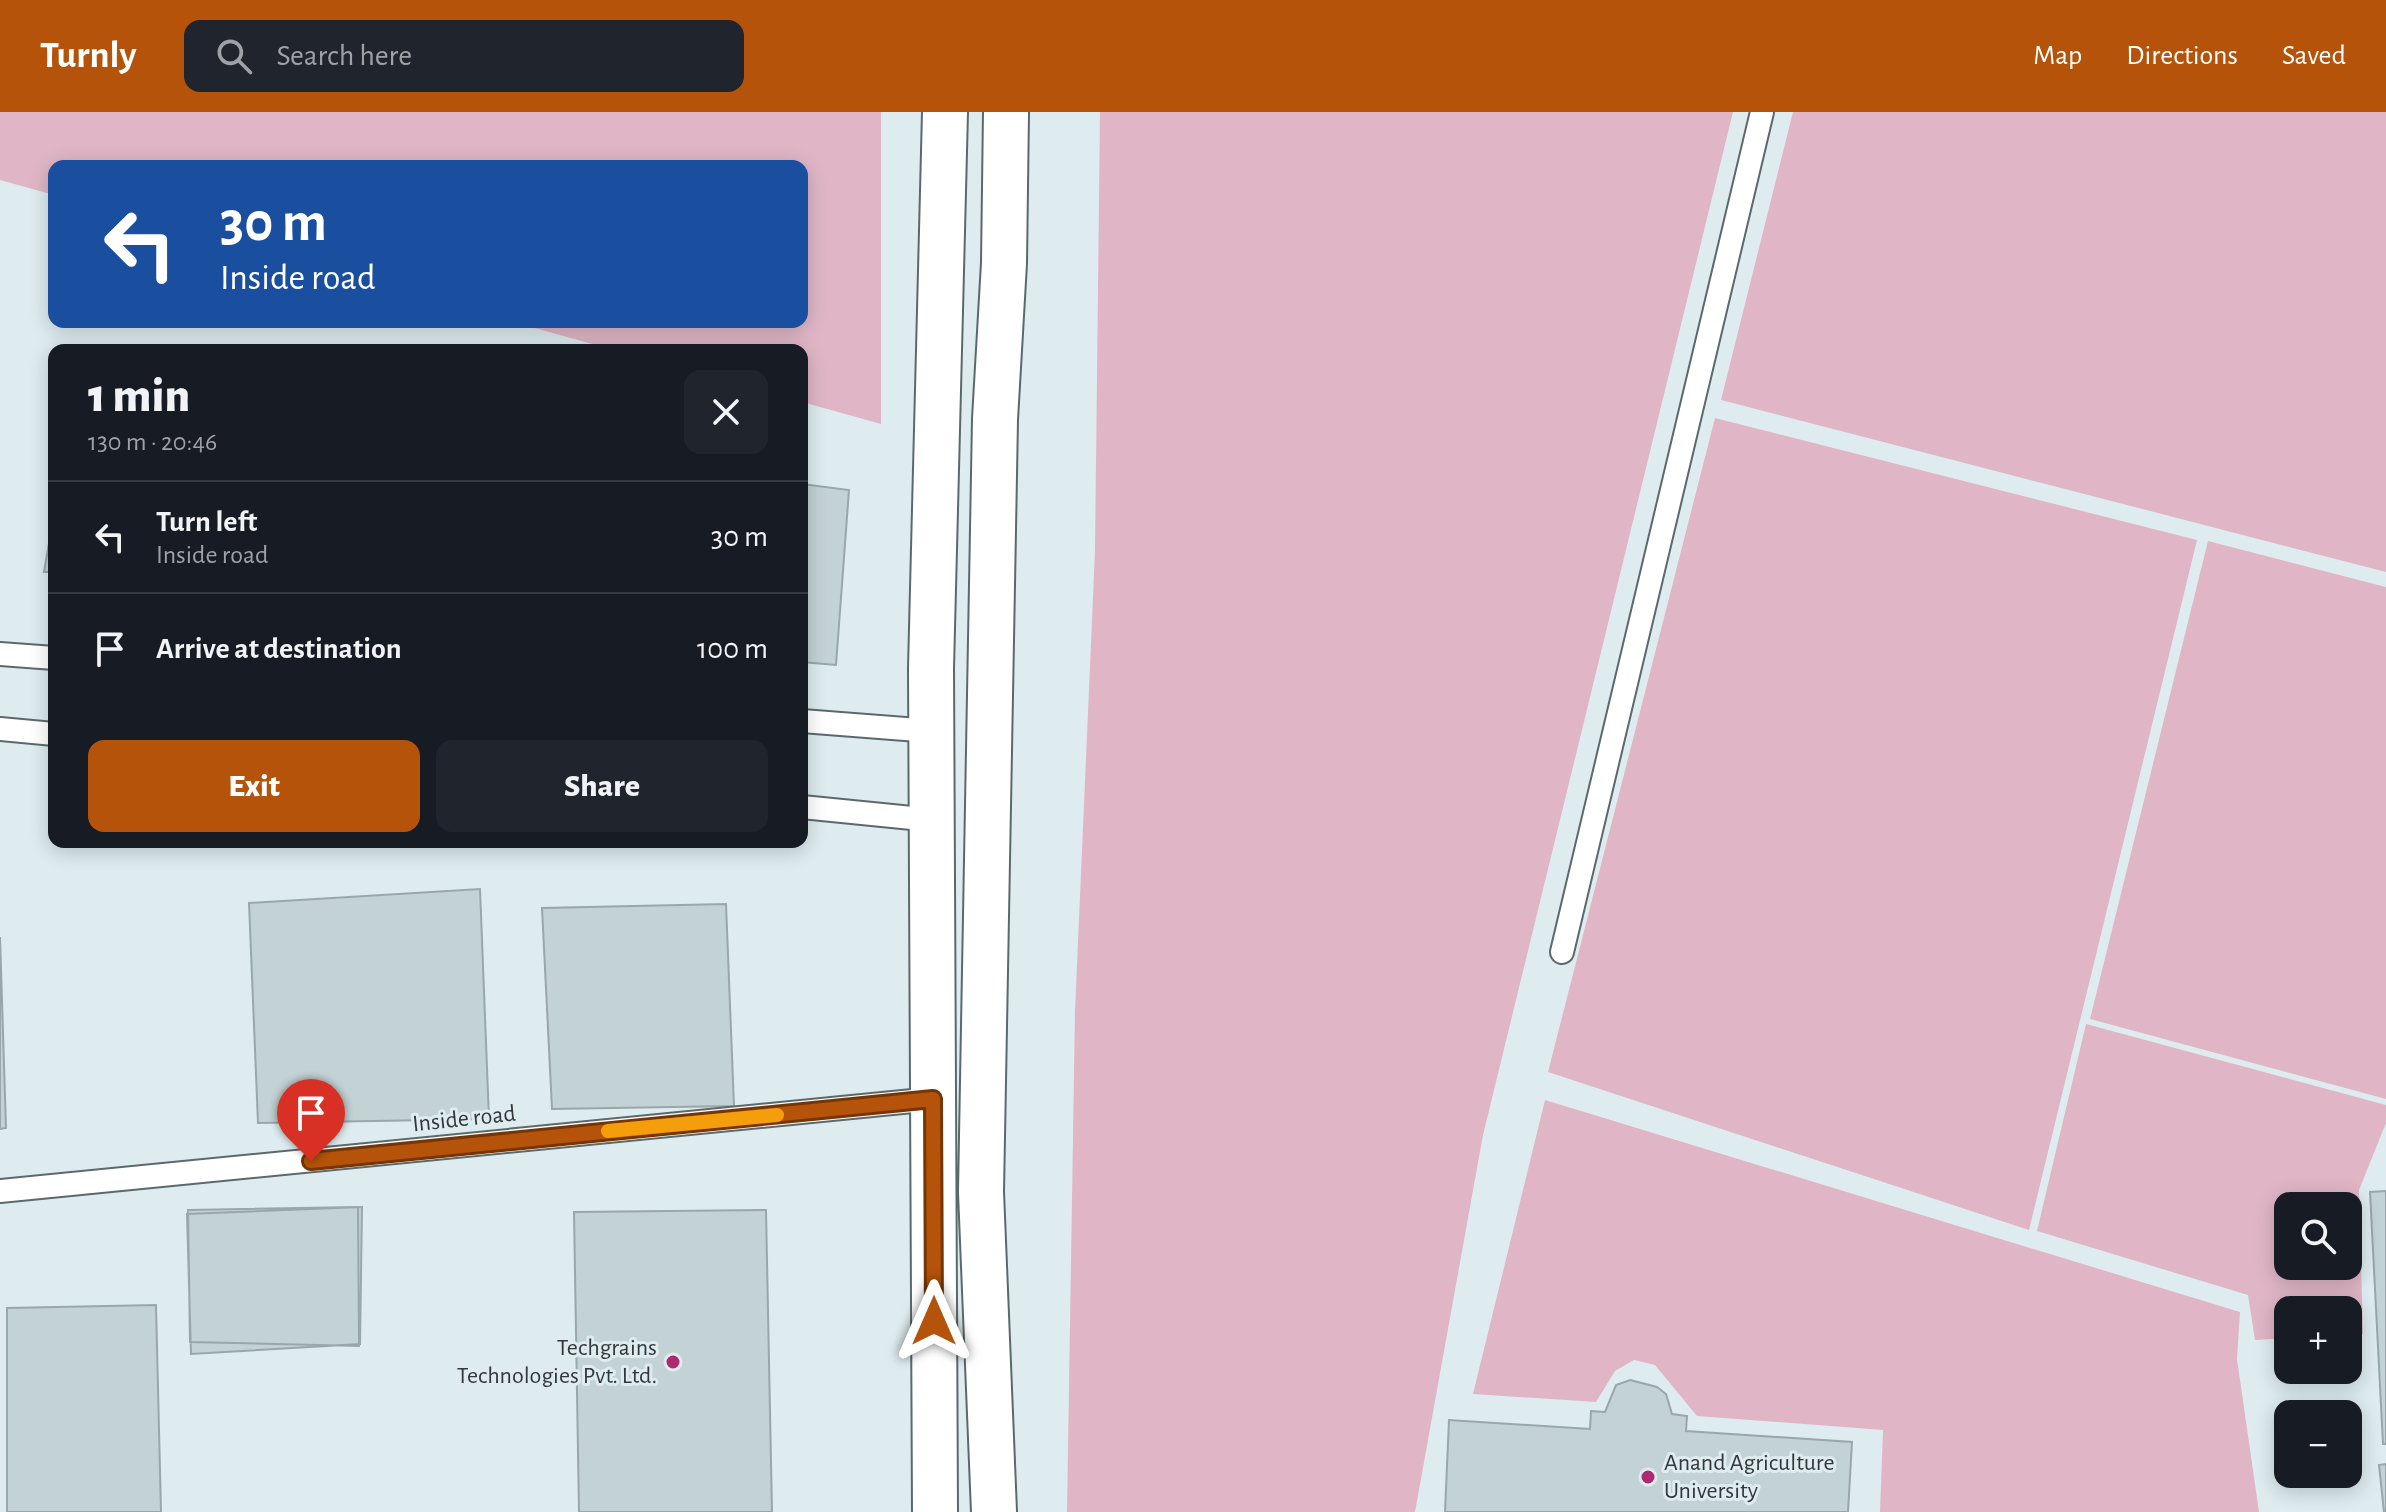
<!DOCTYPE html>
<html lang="en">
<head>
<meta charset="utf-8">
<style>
	:root { --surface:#171b24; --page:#20242c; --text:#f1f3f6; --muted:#9ea1a6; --line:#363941; --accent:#b45309 }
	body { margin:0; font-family:"Alegreya Sans",sans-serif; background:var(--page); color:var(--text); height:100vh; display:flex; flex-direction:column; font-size:30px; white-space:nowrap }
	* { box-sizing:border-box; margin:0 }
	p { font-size:26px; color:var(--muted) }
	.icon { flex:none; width:44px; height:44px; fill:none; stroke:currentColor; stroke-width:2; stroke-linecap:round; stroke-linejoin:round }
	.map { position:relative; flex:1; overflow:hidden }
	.sheet { position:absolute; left:48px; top:232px; width:760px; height:504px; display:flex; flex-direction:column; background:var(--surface); border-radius:16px; box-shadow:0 4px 20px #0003 }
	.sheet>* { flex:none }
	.guide { position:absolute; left:48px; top:48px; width:760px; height:168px; border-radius:16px; box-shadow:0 4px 20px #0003; background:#1a4fa0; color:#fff; overflow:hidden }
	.fabs { position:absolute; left:2274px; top:1080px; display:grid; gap:16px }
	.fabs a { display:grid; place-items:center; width:88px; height:88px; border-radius:16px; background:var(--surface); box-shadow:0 4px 20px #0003; font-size:40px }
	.pin { position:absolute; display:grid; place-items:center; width:68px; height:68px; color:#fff; margin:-82px -34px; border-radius:50% 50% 50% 0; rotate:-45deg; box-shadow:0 0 8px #0007 }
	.pin .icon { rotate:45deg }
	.me { position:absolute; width:88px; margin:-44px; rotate:0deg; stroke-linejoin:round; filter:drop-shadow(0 0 6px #0008) }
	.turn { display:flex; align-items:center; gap:28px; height:168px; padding:0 40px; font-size:36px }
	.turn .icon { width:104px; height:104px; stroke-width:2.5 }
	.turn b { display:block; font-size:56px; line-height:68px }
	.round { display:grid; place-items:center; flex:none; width:84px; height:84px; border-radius:16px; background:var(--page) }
	.overview { display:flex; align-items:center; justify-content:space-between; height:136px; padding:0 40px }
	h1 { font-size:48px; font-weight:800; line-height:60px }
	.button { display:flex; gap:16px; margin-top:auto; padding:16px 40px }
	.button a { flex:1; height:92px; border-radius:16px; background:var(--accent); color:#fff; font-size:32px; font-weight:800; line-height:92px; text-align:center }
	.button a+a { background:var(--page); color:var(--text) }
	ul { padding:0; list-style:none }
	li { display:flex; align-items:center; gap:24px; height:112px; padding:0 40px; border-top:2px solid var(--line) }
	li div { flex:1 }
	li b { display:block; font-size:30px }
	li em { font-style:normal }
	header { display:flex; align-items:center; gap:48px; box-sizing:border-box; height:112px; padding:0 40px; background:var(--accent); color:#fff }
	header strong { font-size:38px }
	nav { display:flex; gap:44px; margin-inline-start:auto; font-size:28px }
	.search { width:560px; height:72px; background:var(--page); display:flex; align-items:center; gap:20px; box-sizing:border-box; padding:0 28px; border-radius:16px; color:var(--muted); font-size:30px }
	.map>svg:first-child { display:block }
	.green { fill:#e0b6c6; fill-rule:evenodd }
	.building { fill:#c3d2d5; stroke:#99a7aa; stroke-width:2 }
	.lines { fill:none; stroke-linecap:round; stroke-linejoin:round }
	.lane-casing { stroke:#5c696c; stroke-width:26 }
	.primary-casing { stroke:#5c696c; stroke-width:48 }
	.lane { stroke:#fff; stroke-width:22 }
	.primary { stroke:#fff; stroke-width:44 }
	.route-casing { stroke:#753606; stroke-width:20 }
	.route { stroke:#b45309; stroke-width:14 }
	.slow { stroke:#f59e0b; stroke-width:14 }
	.poi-dot { fill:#af2970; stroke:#deecef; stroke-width:3 }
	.labels { text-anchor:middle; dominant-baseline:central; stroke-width:6; stroke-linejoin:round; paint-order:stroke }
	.street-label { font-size:24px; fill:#323839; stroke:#deecef }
	.poi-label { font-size:24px; fill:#323839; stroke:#deecef; text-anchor:end }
</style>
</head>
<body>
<header>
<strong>Turnly</strong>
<div class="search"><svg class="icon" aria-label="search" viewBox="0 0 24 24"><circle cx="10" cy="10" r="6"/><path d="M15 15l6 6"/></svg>Search here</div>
<nav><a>Map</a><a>Directions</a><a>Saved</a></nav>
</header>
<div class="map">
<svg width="2386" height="1400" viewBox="0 0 2386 1400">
	<rect width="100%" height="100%" fill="#deecef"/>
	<path class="green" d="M0 0H881V312L802 290V238H614L513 210H802V54H54V83L0 68Z
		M1100 0H1733L1483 1023 1415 1400H1067L1075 899 1095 439Z
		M1793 0H2386V460L1721 288Z
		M1715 306 2197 428 2029 1118 1548 960Z
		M2208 429 2386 475V987L2090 907Z
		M2086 912 2386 993V1011L2359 1078 2363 1222 2348 1223V1198H2288V1226L2255 1228 2248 1183 2037 1119ZM2288 1094H2348V1154H2288Z
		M1545 988 2240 1200 2237 1247 2259 1400H1880L1883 1318 1697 1304 1655 1253 1634 1248 1615 1259 1596 1290 1473 1282Z"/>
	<path class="building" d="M802 372 849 378 836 553 802 550Z
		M54 402V460H44Z
		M480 777 489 1007 258 1011 249 791Z
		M726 792 734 994 552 997 542 796Z
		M0 825 6 1016 0 1017Z
		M2386 1079V1332H2383L2370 1080Z
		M358 1095 359 1234 190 1230 188 1098Z
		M362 1095 360 1232 191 1242 187 1102Z
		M766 1098 772 1400H579L574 1100Z
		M156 1193 161 1400H7V1196Z
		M1630 1268 1657 1275 1666 1282 1672 1302 1687 1304 1686 1319 1852 1330 1848 1400H1445L1449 1308 1590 1317 1591 1299 1605 1300 1616 1273Z
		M2386 1352V1400H2384L2379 1353Z"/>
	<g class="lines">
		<g class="lane-casing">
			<path id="lane" d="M0 542 54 546
				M802 609 931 619
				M0 617 54 622
				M802 695 932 708
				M1562 840 1762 0
				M0 1079 933 987"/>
		</g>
		<g class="primary-casing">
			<path id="primary" d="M935 1400 931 556 945 0
				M994 1400 981 1080 995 307 1004 151 1006 0"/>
		</g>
		<use href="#lane" class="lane"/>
		<use href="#primary" class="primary"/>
	</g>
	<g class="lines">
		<g class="route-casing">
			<path id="route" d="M311 1049 933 987 934 1209"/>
		</g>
		<use href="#route" class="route"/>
		<path class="slow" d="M608 1019 777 1003"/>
	</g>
	<g class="poi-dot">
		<circle cx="673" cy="1250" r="8"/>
		<circle cx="1648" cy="1365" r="8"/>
	</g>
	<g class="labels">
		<g class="street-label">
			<text transform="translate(464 1007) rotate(-6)">Inside road</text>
		</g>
		<g class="poi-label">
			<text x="657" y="1236">Techgrains<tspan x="657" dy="28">Technologies Pvt. Ltd.</tspan></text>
			<text x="1664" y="1351" text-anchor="start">Anand Agriculture<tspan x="1664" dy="28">University</tspan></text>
		</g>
	</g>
</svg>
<div class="fabs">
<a><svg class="icon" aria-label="search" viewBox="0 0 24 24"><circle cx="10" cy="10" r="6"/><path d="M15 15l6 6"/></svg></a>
<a>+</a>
<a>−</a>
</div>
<div class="pin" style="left:311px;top:1049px;background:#d93025"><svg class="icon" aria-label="arrive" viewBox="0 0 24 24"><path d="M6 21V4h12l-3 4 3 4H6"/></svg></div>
<svg class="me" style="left:934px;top:1209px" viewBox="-20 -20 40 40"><path d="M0-17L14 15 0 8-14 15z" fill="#b45309" stroke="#fff" stroke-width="4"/></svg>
<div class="guide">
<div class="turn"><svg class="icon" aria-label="left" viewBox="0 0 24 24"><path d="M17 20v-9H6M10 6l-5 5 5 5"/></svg><div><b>30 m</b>Inside road</div></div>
</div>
<section class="sheet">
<div class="overview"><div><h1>1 min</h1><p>130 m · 20:46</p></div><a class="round"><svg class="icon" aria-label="close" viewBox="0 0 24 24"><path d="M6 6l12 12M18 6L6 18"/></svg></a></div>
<ul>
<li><svg class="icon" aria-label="left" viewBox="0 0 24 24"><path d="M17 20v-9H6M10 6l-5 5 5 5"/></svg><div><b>Turn left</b><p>Inside road</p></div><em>30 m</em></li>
<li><svg class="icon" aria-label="arrive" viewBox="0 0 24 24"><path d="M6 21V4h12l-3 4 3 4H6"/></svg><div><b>Arrive at destination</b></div><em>100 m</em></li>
</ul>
<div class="button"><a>Exit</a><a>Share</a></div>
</section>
</div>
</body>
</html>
